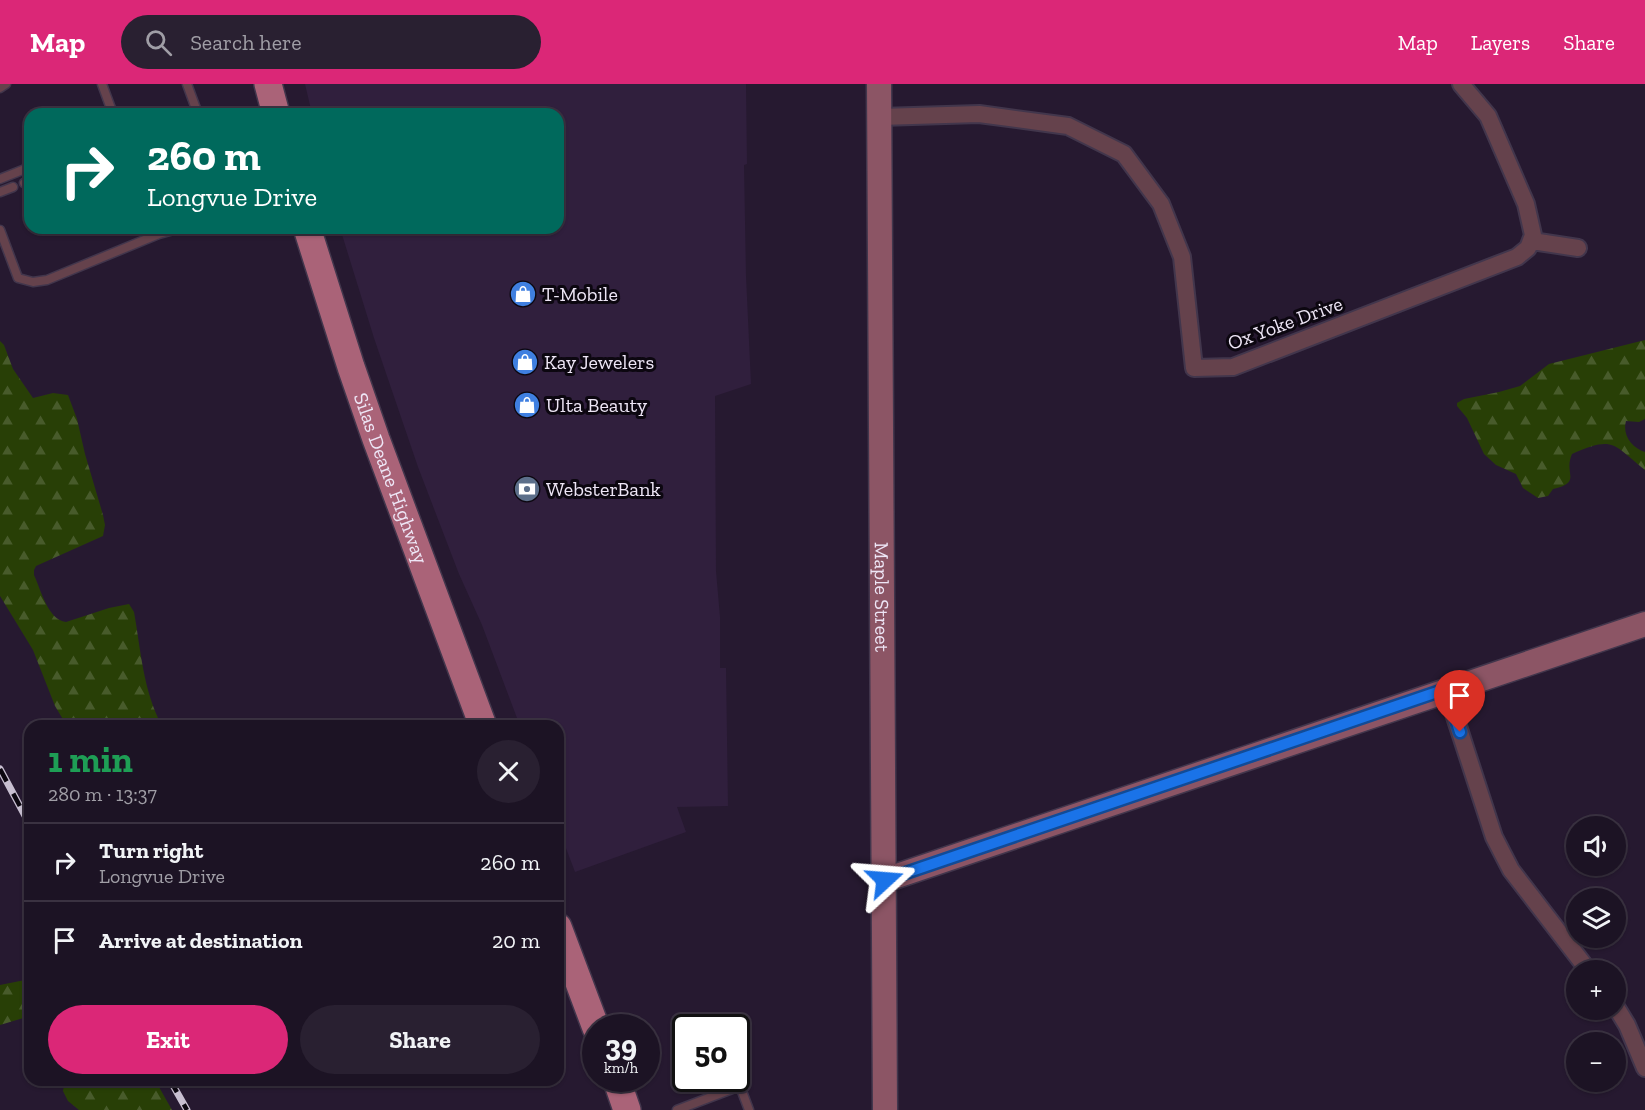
<!DOCTYPE html>
<html lang="en">
<head>
<meta charset="utf-8">
<style>
	:root { --surface:#1c1324; --page:#292031; --text:#f1f3f6; --muted:#a09ea6; --line:#3a3241; --accent:#db2777 }
	body { margin:0; font-family:"Zilla Slab",serif; background:var(--page); color:var(--text); height:100vh; display:flex; flex-direction:column; font-size:22px; white-space:nowrap }
	* { box-sizing:border-box; margin:0 }
	p { font-size:20px; color:var(--muted) }
	.icon { flex:none; width:33px; height:33px; fill:none; stroke:currentColor; stroke-width:2; stroke-linecap:round; stroke-linejoin:round }
	.map { position:relative; flex:1; overflow:hidden }
	.side { position:absolute; left:24px; top:636px; width:540px; height:366px; display:flex; flex-direction:column; background:var(--surface); border-radius:18px; box-shadow:0 2px 4px #0004,0 0 0 2px var(--line) }
	.side>* { flex:none }
	.top-card { position:absolute; left:24px; top:24px; width:540px; height:126px; border-radius:18px; box-shadow:0 2px 4px #0004,0 0 0 2px var(--line); background:#00695c; color:#fff; overflow:hidden }
	.buttons { position:absolute; left:1566px; top:732px; display:grid; gap:12px }
	.buttons a { display:grid; place-items:center; width:60px; height:60px; border-radius:50%; background:var(--surface); box-shadow:0 2px 4px #0004,0 0 0 2px var(--line); font-size:30px }
	.speed { position:absolute; left:582px; top:930px; display:flex; gap:12px; font-size:30px; font-weight:700; text-align:center }
	.speed>* { display:grid; place-content:center; width:78px; height:78px; border-radius:50%; background:var(--surface); box-shadow:0 2px 4px #0004,0 0 0 2px var(--line); line-height:1 }
	.speed small { font-size:15px; font-weight:400 }
	.speed .limit { border:3px solid #111; border-radius:9px; background:#fff; color:#111 }
	.pin { position:absolute; display:grid; place-items:center; width:51px; height:51px; color:#fff; margin:-62px -26px; border-radius:50% 50% 50% 0; rotate:-45deg; box-shadow:0 0 6px #0007 }
	.pin .icon { rotate:45deg }
	.me { position:absolute; width:66px; margin:-33px; rotate:71deg; stroke-linejoin:round; filter:drop-shadow(0 0 4px #0008) }
	.turn { display:flex; align-items:center; gap:21px; height:126px; padding:0 24px; font-size:27px }
	.turn .icon { width:78px; height:78px; stroke-width:2.5 }
	.turn b { display:block; font-size:42px; line-height:51px }
	.round { display:grid; place-items:center; flex:none; width:63px; height:63px; border-radius:32px; background:var(--page) }
	.overview { display:flex; align-items:center; justify-content:space-between; height:102px; padding:0 24px }
	h1 { font-size:36px; font-weight:700; line-height:45px; color:#1e9e55 }
	.button { display:flex; gap:12px; margin-top:auto; padding:12px 24px }
	.button a { flex:1; height:69px; border-radius:36px; background:var(--accent); color:#fff; font-size:24px; font-weight:700; line-height:69px; text-align:center }
	.button a+a { background:var(--page); color:var(--text) }
	ul { padding:0; list-style:none }
	li { display:flex; align-items:center; gap:18px; height:78px; padding:0 24px; border-top:2px solid var(--line) }
	li div { flex:1 }
	li b { display:block; font-size:22px }
	li em { font-style:normal }
	header { display:flex; align-items:center; gap:36px; box-sizing:border-box; height:84px; padding:0 30px; background:var(--accent); color:#fff }
	header strong { font-size:28px }
	nav { display:flex; gap:33px; margin-inline-start:auto; font-size:21px }
	.search { width:420px; height:54px; background:var(--page); display:flex; align-items:center; gap:15px; box-sizing:border-box; padding:0 21px; border-radius:33px; color:var(--muted); font-size:22px }
	.map>svg:first-child { display:block }
	.built { fill:#301f3d }
	.forest { fill:url(#forest-firs) }
	.lines { fill:none; stroke-linecap:round; stroke-linejoin:round }
	.service-casing { stroke:#42364c; stroke-width:11 }
	.minor-casing { stroke:#42364c; stroke-width:20 }
	.secondary-casing { stroke:#42364c; stroke-width:27 }
	.primary-casing { stroke:#42364c; stroke-width:30 }
	.service { stroke:#65424c; stroke-width:8 }
	.minor { stroke:#65424c; stroke-width:16 }
	.secondary { stroke:#8c5565; stroke-width:24 }
	.primary { stroke:#aa6378; stroke-width:27 }
	.rail-casing { stroke:#c8bfd1; stroke-width:7 }
	.rail { stroke:#0c0710; stroke-width:4.5; stroke-dasharray:14; stroke-linecap:butt }
	.route-casing { stroke:#114b97; stroke-width:15 }
	.route { stroke:#1a73e8; stroke-width:10 }
	.labels { text-anchor:middle; dominant-baseline:central; stroke-width:6; stroke-linejoin:round; paint-order:stroke }
	.poi-label { font-size:20px; fill:#eee6f6; stroke:#0c0710; text-anchor:start }
	.street-label { font-size:20px; fill:#eee6f6; stroke:#0c0710 }
</style>
</head>
<body>
<header>
<strong>Map</strong>
<div class="search"><svg class="icon" aria-label="search" viewBox="0 0 24 24"><circle cx="10" cy="10" r="6"/><path d="M15 15l6 6"/></svg>Search here</div>
<nav><a>Map</a><a>Layers</a><a>Share</a></nav>
</header>
<div class="map">
<svg width="1645" height="1026" viewBox="0 0 1645 1026">
	<defs>
		<pattern id="forest-firs" width="22" height="20" patternUnits="userSpaceOnUse" patternTransform="scale(1.5)"><rect width="22" height="20" fill="#283f06"/><path d="M5 1l3.5 6h-7zM16 11l3.5 6h-7z" fill="#485b2b"/></pattern>
	</defs>
	<rect width="100%" height="100%" fill="#261930"/>
	<path class="built" d="M305 0H746L747 80 744 81 746 192 751 300 715 312 716 487 720 533V584H726L728 722 677 723 686 748 575 788 558 743V642H520L482 541 459 490 418 383 374 254 340 144H558V30H312Z"/>
	<path class="forest" d="M1645 256V335L1639 338 1626 337C1622 351 1632 364 1645 368V386C1613 361 1615 351 1572 370 1563 390 1583 398 1553 405L1548 412 1538 414 1523 404 1516 390 1496 381 1484 370 1467 334 1457 322V319L1464 315 1499 308 1520 302 1549 280Z
		M0 257 4 261 13 285 33 314 53 309 68 311 77 335 85 370 103 431 105 441 103 452 36 482 34 486V491C41 506 48 536 66 538L109 524 129 520 134 528C141 567 143 606 162 642H67L55 622 33 566 0 512Z
		M30 895V932L0 941V901Z
		M73 996H155L172 1026H79L68 1017 63 1007 64 1001Z"/>
	<g class="lines">
		<g class="service-casing">
			<path id="service" d="M102 0 113 30
				M187 0 198 30
				M0 4 6 0
				M0 95 25 85 30 87
				M24 99 30 96
				M0 108 13 103
				M0 146 18 194 33 198 47 196 159 150 181 144
				M677 1026 740 1002 749 1026"/>
		</g>
		<g class="minor-casing">
			<path id="minor" d="M880 33 979 30 1068 42 1124 70 1161 120 1182 173 1194 284 1233 283 1517 173 1528 164 1533 151 1526 120 1488 32 1461 0
				M1532 157 1578 164
				M1446 605 1494 753 1511 786 1588 886
				M1616 923 1627 941 1645 984"/>
		</g>
		<g class="secondary-casing">
			<g id="secondary">
				<path id="s1" d="M879 0 885 1026"/>
				<path d="M885 796 1645 540"/>
			</g>
		</g>
		<g class="primary-casing">
			<g id="primary">
				<path d="M268 0 276 30"/>
				<path id="s2" d="M307 144 351 283 376 355 483 642"/>
				<path d="M558 843 596 944"/>
				<path d="M616 994 627 1026"/>
			</g>
		</g>
		<use href="#service" class="service"/>
		<use href="#minor" class="minor"/>
		<use href="#secondary" class="secondary"/>
		<use href="#primary" class="primary"/>
		<g class="rail-casing">
			<path id="rail" d="M0 685 30 741
				M170 996 187 1026"/>
		</g>
		<use href="#rail" class="rail"/>
	</g>
	<g class="lines">
		<g class="route-casing">
			<path id="route" d="M885 796 1446 605 1460 648"/>
		</g>
		<use href="#route" class="route"/>
	</g>
	<defs>
		<g id="shop-disc" transform="scale(1.35)"><circle r="9.5" fill="#3f7fe0" stroke="#0c0710"/><path d="M-5-2.5h2.3a2.7 3.5 0 0 1 5.4 0H5L5.5 6h-11ZM-1.5-2.5h3a1.5 2.3 0 0 0-3 0Z" fill="#fff"/></g>
		<g id="bank-disc" transform="scale(1.35)"><circle r="9.5" fill="#5c6f8a" stroke="#0c0710"/><path d="M-6-4H6V4H-6ZM0-2.3a2.3 2.3 0 1 0 0 4.6a2.3 2.3 0 1 0 0-4.6Z" fill="#fff"/></g>
	</defs>
	<g fill-rule="evenodd">
		<use href="#shop-disc" x="523" y="210"/>
		<use href="#shop-disc" x="525" y="278"/>
		<use href="#shop-disc" x="527" y="321"/>
		<use href="#bank-disc" x="527" y="405"/>
	</g>
	<g class="labels">
		<g class="poi-label">
			<text x="542" y="210">T-Mobile</text>
			<text x="544" y="278">Kay Jewelers</text>
			<text x="546" y="321">Ulta Beauty</text>
			<text x="546" y="405">WebsterBank</text>
		</g>
		<g class="street-label">
			<text transform="translate(1285 239) rotate(-20)">Ox Yoke Drive</text>
			<text stroke="none"><textPath href="#s2" startOffset="264">Silas Deane Highway</textPath></text>
			<text stroke="none"><textPath href="#s1" startOffset="513">Maple Street</textPath></text>
		</g>
	</g>
</svg>
<div class="buttons">
<a><svg class="icon" aria-label="sound" viewBox="0 0 24 24"><path d="M4 9h4l5-4v14l-5-4H4zM17 9q2 3 0 6"/></svg></a>
<a><svg class="icon" aria-label="layers" viewBox="0 0 24 24"><path d="M12 4l9 5-9 5-9-5zM3 14l9 5 9-5"/></svg></a>
<a>+</a>
<a>−</a>
</div>
<div class="speed"><div>39<small>km/h</small></div><div class="limit">50</div></div>
<div class="pin" style="left:1460px;top:648px;background:#d93025"><svg class="icon" aria-label="arrive" viewBox="0 0 24 24"><path d="M6 21V4h12l-3 4 3 4H6"/></svg></div>
<svg class="me" style="left:885px;top:796px" viewBox="-20 -20 40 40"><path d="M0-17L14 15 0 8-14 15z" fill="#1a73e8" stroke="#fff" stroke-width="4"/></svg>
<div class="top-card">
<div class="turn"><svg class="icon" aria-label="right" viewBox="0 0 24 24"><path d="M7 20v-9h11M14 6l5 5-5 5"/></svg><div><b>260 m</b>Longvue Drive</div></div>
</div>
<section class="side">
<div class="overview"><div><h1>1 min</h1><p>280 m · 13:37</p></div><a class="round"><svg class="icon" aria-label="close" viewBox="0 0 24 24"><path d="M6 6l12 12M18 6L6 18"/></svg></a></div>
<ul>
<li><svg class="icon" aria-label="right" viewBox="0 0 24 24"><path d="M7 20v-9h11M14 6l5 5-5 5"/></svg><div><b>Turn right</b><p>Longvue Drive</p></div><em>260 m</em></li>
<li><svg class="icon" aria-label="arrive" viewBox="0 0 24 24"><path d="M6 21V4h12l-3 4 3 4H6"/></svg><div><b>Arrive at destination</b></div><em>20 m</em></li>
</ul>
<div class="button"><a>Exit</a><a>Share</a></div>
</section>
</div>
</body>
</html>
